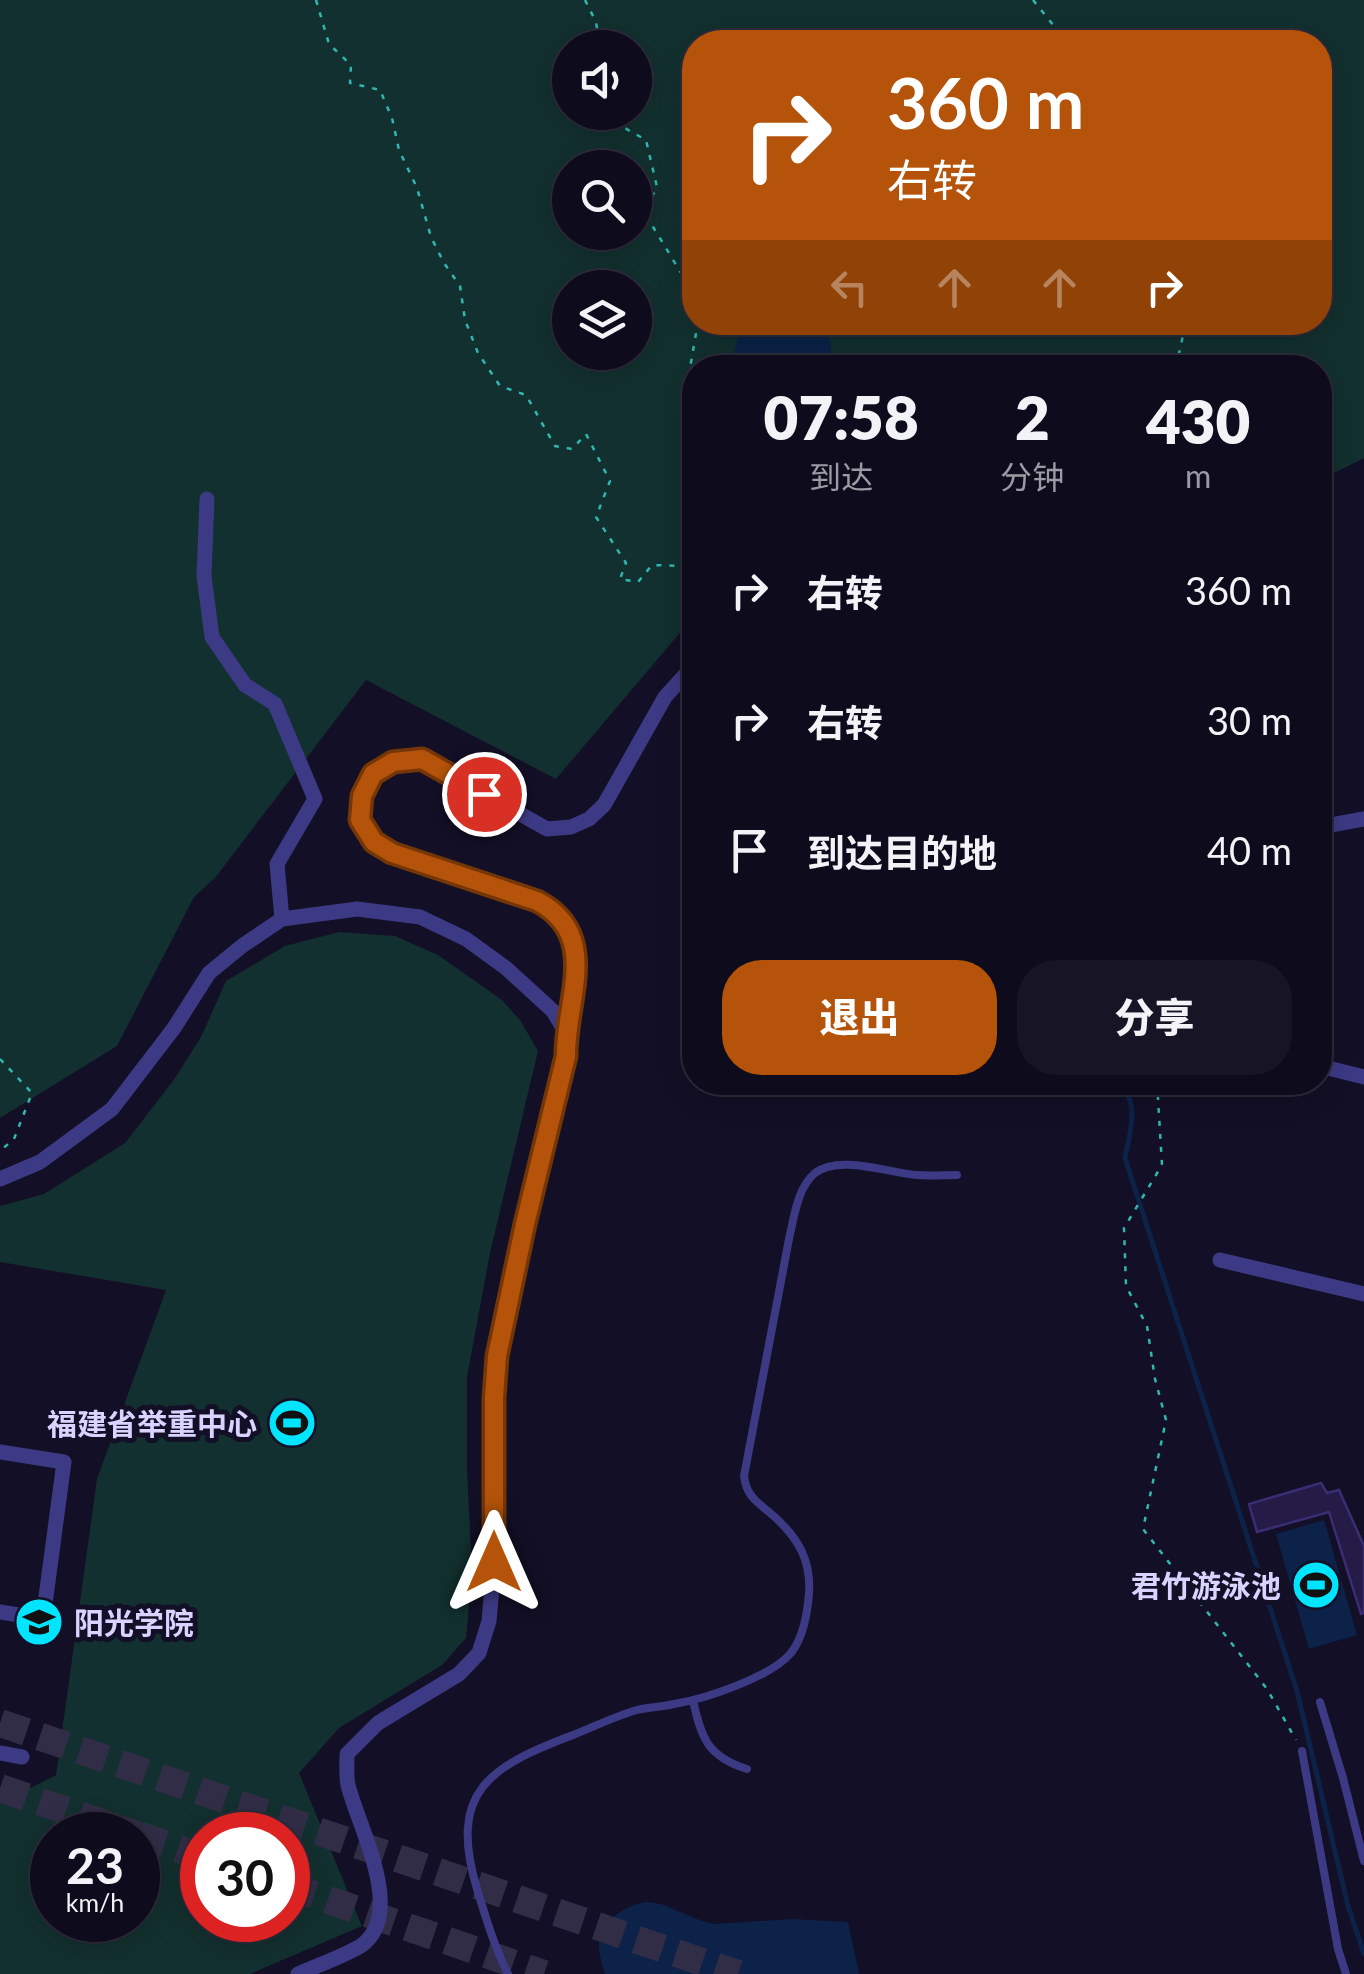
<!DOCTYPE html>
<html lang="zh">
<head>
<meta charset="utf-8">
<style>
	:root { --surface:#0e0b1c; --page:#171425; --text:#f1f3f6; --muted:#9b9ba3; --line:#2e2b3b; --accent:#b45309 }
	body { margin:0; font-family:Lato,"Noto Sans SC",sans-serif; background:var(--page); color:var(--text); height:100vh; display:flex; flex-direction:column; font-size:38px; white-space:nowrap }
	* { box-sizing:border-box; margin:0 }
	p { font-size:32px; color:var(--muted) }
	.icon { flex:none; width:55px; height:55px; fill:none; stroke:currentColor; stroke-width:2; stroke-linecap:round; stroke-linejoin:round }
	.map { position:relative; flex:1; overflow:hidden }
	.panel { position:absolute; left:682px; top:355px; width:650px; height:740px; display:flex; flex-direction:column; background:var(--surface); border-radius:40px; box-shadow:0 5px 25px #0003,0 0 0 2px var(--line) }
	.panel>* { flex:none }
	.banner { position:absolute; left:682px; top:30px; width:650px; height:305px; border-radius:40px; box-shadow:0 5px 25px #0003,0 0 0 2px var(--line); background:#b45309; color:#fff; overflow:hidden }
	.controls { position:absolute; left:552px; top:30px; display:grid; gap:20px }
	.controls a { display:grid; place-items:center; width:100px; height:100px; border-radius:50%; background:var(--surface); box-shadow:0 5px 25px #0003,0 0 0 2px var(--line); font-size:50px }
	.speed { position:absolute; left:30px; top:1812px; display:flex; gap:20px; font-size:50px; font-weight:700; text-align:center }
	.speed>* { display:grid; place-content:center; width:130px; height:130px; border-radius:50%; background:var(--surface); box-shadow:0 5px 25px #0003,0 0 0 2px var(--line); line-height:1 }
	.speed small { font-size:25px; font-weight:400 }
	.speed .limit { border:15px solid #d22; background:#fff; color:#111 }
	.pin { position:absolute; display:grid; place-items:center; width:85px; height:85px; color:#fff; margin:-42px; border:5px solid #fff; border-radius:50%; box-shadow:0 2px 10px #0007 }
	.me { position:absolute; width:110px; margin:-55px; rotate:0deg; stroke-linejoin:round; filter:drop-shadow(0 0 8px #0008) }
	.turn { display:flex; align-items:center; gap:35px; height:210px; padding:0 40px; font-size:45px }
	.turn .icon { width:130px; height:130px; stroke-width:2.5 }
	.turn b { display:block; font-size:70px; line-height:85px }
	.lanes { display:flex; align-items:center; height:95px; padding:0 40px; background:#0003; justify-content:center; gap:50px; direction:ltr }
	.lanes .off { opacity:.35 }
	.eta { display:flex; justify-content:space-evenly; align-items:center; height:170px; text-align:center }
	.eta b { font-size:60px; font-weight:800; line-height:70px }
	.action { display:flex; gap:20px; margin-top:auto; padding:20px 40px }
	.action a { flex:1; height:115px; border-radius:40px; background:var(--accent); color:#fff; font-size:40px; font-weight:800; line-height:115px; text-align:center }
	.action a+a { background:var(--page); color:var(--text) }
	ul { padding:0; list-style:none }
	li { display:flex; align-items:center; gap:30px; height:130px; padding:0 40px }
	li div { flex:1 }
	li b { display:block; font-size:38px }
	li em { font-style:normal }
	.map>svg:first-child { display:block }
	.green { fill:#12302f; fill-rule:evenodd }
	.water { fill:#0c2248 }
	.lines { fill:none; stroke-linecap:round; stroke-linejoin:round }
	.stream { stroke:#0c2248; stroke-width:5 }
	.building { fill:#241b47; stroke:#3b2d73; stroke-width:2.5 }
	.motorway-tunnel { stroke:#312d47; stroke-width:28; stroke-dasharray:28 14; stroke-linecap:butt }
	.path { stroke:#2fb8b0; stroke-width:2.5; stroke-dasharray:5 8; stroke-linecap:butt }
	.service { stroke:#3d3a85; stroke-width:8 }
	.minor { stroke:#3d3a85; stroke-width:15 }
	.route-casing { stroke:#753606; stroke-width:25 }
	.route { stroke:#b45309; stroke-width:18 }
	.labels { text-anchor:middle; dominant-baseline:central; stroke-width:10; stroke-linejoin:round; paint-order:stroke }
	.poi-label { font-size:30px; font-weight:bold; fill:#d9d4ff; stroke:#130f26; text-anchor:end }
</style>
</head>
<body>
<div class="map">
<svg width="1364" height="1974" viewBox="0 0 1364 1974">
	<rect width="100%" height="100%" fill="#130f26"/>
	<path class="green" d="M0 0H1364V458L1320 480V368H695V615L556 779 366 680 215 878 194 897 117 1046 0 1118ZM695 42H1320V322H695ZM570 48H635V112H570ZM570 168H635V232H570ZM570 288H635V352H570Z
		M339 932 395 936 438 955 502 1000 520 1020 538 1051 490 1253 467 1377V1469L472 1573 466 1638 442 1665 339 1728 299 1773 362 1926 250 1974H0V1803L56 1775 97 1479 166 1290 0 1262V1206L44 1194 125 1143 173 1081 201 1037 226 981 285 946ZM52 1835H138V1920H52ZM202 1835H288V1920H202Z"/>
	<path class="water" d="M741 323H827L834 367H731Z
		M1324 1520 1357 1635 1309 1649 1276 1534Z
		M647 1902 661 1904 702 1921 715 1924 792 1919 848 1922 859 1974H605C602 1964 598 1952 599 1942 602 1920 627 1904 647 1902Z"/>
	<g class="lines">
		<path class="stream" d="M1102 1082C1108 1084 1114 1085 1119 1087 1141 1098 1129 1138 1125 1158L1297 1691 1348 1906 1364 1954"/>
	</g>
	<path class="building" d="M1321 1483 1327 1493 1339 1490 1364 1546V1613L1361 1614 1329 1512 1257 1532 1249 1504Z"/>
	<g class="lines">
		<path class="motorway-tunnel" d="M0 1723 738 1974
			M0 1788 137 1835
			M138 1835 202 1857
			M288 1886 544 1974"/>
		<path class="path" d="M316 0 329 44 351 65 350 83 380 90 392 118 399 150 417 188 431 237 444 263 460 286 465 320 478 353 500 386 526 395 555 446 572 449 586 434 610 481 596 517 626 563 620 579 638 582 652 565 680 566 695 574
			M585 0 596 22 600 48
			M1033 0 1067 42
			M608 112 609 119 646 140 657 187 644 212 695 296
			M1179 368 1178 358 1186 322
			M695 375 690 368 698 322
			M0 1059 32 1093 14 1139 0 1151
			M1157 1082 1162 1165 1124 1228 1126 1286 1147 1326 1155 1379 1166 1420 1143 1529 1267 1689 1296 1740"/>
		<path class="service" d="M689 771 695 753
			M693 1700C701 1738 708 1757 747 1769
			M1320 1702 1343 1778 1364 1861
			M1302 1751 1338 1949 1346 1974
			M508 1974C494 1946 486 1918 477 1889 448 1792 488 1767 573 1735 594 1727 615 1716 637 1710 649 1707 662 1707 674 1704 705 1699 771 1677 791 1653 802 1639 806 1620 808 1603 814 1563 799 1537 769 1512 755 1501 746 1494 744 1476L789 1239C794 1218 797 1188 815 1173 839 1154 889 1173 917 1175 930 1176 944 1175 957 1175"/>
		<path class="minor" d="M207 499 204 576 212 637 245 685 275 704 315 799 277 864 282 919
			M1320 827 1364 819
			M566 1033C575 983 592 929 537 901L392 853 374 842 361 819 362 796 373 774 393 762 422 759 547 829 571 827 589 819 604 805 665 697 695 664
			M1320 1066 1364 1077
			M0 1179 40 1162 112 1109 174 1028 209 973 242 946 282 919 357 909 420 917 466 939 506 968 553 1011 566 1033V1056L525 1224 497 1356 494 1398V1563L489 1621 479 1653 459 1674 378 1723 347 1754C347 1764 346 1776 348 1785 358 1826 406 1912 362 1945 347 1955 316 1966 298 1974
			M1220 1260 1364 1294
			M0 1452 64 1462 43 1619 0 1612
			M0 1753 22 1757"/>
	</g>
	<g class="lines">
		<g class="route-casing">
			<path id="route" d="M484 794 422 759 393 762 373 774 362 796 360 820 374 842 392 853 537 901C602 935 565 1000 566 1056L525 1224 497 1356 494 1398V1562"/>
		</g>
		<use href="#route" class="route"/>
	</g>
	<defs>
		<g id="stadium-disc" transform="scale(2.5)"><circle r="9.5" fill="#00e5ff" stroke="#130f26"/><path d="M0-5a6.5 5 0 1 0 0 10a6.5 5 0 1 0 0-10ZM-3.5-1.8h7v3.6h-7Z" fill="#111"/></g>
		<g id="university-disc" transform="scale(2.5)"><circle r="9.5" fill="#00e5ff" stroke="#130f26"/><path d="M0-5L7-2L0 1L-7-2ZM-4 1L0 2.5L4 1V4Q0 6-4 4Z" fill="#111"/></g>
	</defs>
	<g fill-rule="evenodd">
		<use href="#stadium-disc" x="292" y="1423"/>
		<use href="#stadium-disc" x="1316" y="1585"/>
		<use href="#university-disc" x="39" y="1622"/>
	</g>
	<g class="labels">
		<g class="poi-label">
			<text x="257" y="1423">福建省举重中心</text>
			<text x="1281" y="1585">君竹游泳池</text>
			<text x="74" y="1622" text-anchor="start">阳光学院</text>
		</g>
	</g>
</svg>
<div class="controls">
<a><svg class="icon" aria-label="sound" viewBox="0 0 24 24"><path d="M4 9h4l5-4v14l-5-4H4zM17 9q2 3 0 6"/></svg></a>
<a><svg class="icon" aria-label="search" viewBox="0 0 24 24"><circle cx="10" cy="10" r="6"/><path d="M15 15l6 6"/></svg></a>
<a><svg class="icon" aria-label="layers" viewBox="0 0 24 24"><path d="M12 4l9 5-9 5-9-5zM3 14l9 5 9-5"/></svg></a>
</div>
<div class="speed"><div>23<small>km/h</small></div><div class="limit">30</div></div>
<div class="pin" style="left:484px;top:794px;background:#d93025"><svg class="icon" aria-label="arrive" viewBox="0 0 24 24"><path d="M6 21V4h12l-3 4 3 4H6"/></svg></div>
<svg class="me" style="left:494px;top:1562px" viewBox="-20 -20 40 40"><path d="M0-17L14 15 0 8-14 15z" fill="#b45309" stroke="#fff" stroke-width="4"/></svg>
<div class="banner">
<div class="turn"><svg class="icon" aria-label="right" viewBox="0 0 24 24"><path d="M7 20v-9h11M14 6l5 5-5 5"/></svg><div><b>360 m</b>右转</div></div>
<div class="lanes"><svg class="icon off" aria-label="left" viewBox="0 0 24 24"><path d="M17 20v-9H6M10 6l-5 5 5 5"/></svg><svg class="icon off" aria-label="ahead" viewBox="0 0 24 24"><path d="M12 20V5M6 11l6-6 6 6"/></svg><svg class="icon off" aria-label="ahead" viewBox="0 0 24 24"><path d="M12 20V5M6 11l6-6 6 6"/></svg><svg class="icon" aria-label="right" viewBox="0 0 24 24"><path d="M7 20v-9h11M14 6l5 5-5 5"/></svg></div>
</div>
<section class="panel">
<div class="eta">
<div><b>07:58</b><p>到达</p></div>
<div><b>2</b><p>分钟</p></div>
<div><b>430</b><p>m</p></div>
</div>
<ul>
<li><svg class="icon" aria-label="right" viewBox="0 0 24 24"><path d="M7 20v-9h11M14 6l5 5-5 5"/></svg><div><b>右转</b></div><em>360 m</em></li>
<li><svg class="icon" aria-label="right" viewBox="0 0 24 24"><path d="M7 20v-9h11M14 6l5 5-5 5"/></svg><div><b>右转</b></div><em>30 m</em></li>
<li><svg class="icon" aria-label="arrive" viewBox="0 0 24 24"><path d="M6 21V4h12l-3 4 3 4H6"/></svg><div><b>到达目的地</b></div><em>40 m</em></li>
</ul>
<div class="action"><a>退出</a><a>分享</a></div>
</section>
</div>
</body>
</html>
